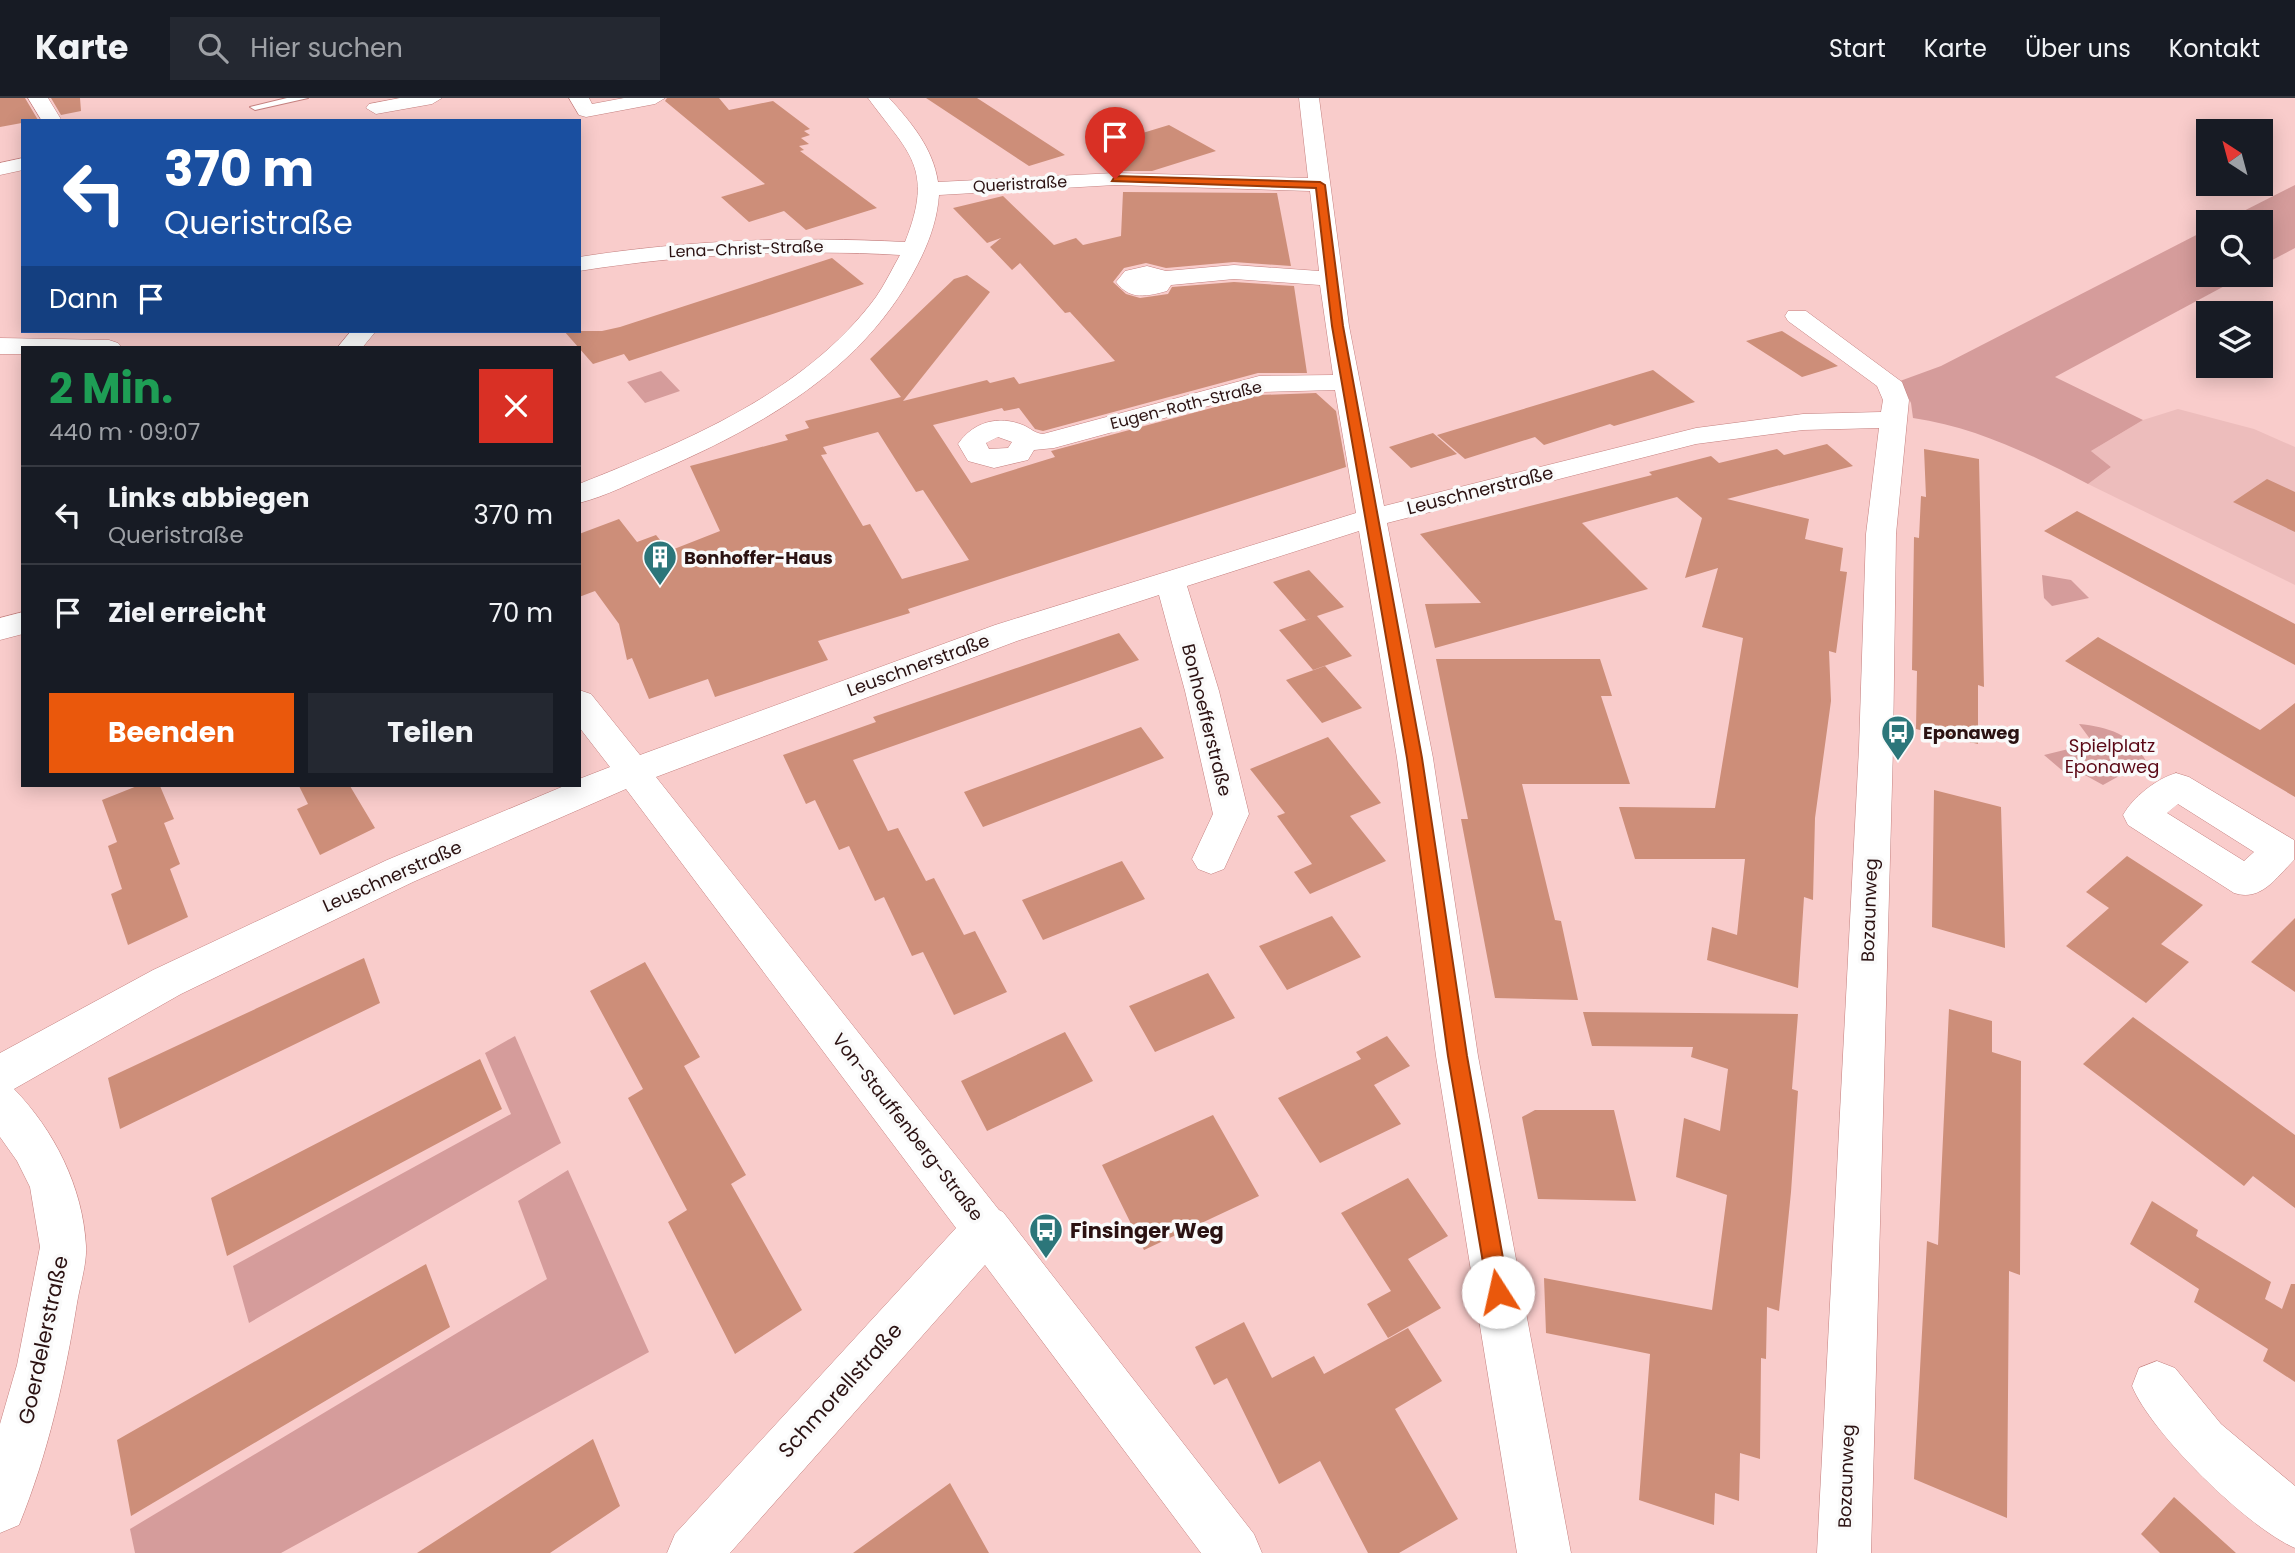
<!DOCTYPE html>
<html lang="de">
<head>
<meta charset="utf-8">
<style>
	:root { --surface:#171b24; --page:#242831; --text:#f1f3f6; --muted:#9ea1a6; --line:#363941; --accent:#ea580c }
	body { margin:0; font-family:Poppins,sans-serif; background:var(--page); color:var(--text); height:100vh; display:flex; flex-direction:column; font-size:26px; white-space:nowrap }
	* { box-sizing:border-box; margin:0 }
	p { font-size:23px; color:var(--muted) }
	.icon { flex:none; width:38px; height:38px; fill:none; stroke:currentColor; stroke-width:2; stroke-linecap:round; stroke-linejoin:round }
	.map { position:relative; flex:1; overflow:hidden }
	.drawer { position:absolute; left:21px; top:248px; width:560px; height:441px; display:flex; flex-direction:column; background:var(--surface); border-radius:0px; box-shadow:0 4px 18px #0003 }
	.drawer>* { flex:none }
	.top-card { position:absolute; left:21px; top:21px; width:560px; height:214px; border-radius:0px; box-shadow:0 4px 18px #0003; background:#1a4fa0; color:#fff; overflow:hidden }
	.needle { width:46px; rotate:324deg }
	.fabs { position:absolute; left:2196px; top:21px; display:grid; gap:14px }
	.fabs a { display:grid; place-items:center; width:77px; height:77px; border-radius:0px; background:var(--surface); box-shadow:0 4px 18px #0003; font-size:35px }
	.pin { position:absolute; display:grid; place-items:center; width:60px; height:60px; color:#fff; margin:-72px -30px; border-radius:50% 50% 50% 0; rotate:-45deg; box-shadow:0 0 7px #0007 }
	.pin .icon { rotate:45deg }
	.me { position:absolute; width:77px; margin:-38px; rotate:350deg; stroke-linejoin:round; filter:drop-shadow(0 0 5px #0008) }
	.turn { display:flex; align-items:center; gap:24px; height:147px; padding:0 28px; font-size:32px }
	.turn .icon { width:91px; height:91px; stroke-width:2.5 }
	.turn b { display:block; font-size:49px; line-height:60px }
	.then { display:flex; align-items:center; height:66px; padding:0 28px; background:#0003; gap:14px; font-size:26px }
	.round { display:grid; place-items:center; flex:none; width:74px; height:74px; border-radius:0px; background:var(--page) }
	.summary { display:flex; align-items:center; justify-content:space-between; height:119px; padding:0 28px }
	h1 { font-size:42px; font-weight:700; line-height:52px; color:#1e9e55 }
	.primary-button { display:flex; gap:14px; margin-top:auto; padding:14px 28px }
	.primary-button a { flex:1; height:80px; border-radius:0px; background:var(--accent); color:#fff; font-size:28px; font-weight:700; line-height:80px; text-align:center }
	.primary-button a+a { background:var(--page); color:var(--text) }
	ul { padding:0; list-style:none }
	li { display:flex; align-items:center; gap:21px; height:98px; padding:0 28px; border-top:2px solid var(--line) }
	li div { flex:1 }
	li b { display:block; font-size:26px }
	li em { font-style:normal }
	header { display:flex; align-items:center; gap:42px; box-sizing:border-box; height:98px; padding:0 35px; background:var(--surface); border-bottom:2px solid var(--line) }
	header strong { font-size:33px }
	nav { display:flex; gap:38px; margin-inline-start:auto; font-size:24px }
	.search { width:490px; height:63px; background:var(--page); display:flex; align-items:center; gap:18px; box-sizing:border-box; padding:0 24px; border-radius:0px; color:var(--muted); font-size:26px }
	.map>svg:first-child { display:block }
	.built { fill:#edbdbc }
	.green { fill:#d59c9b }
	.building { fill:#cd8e79; fill-rule:evenodd }
	.lines { fill:none; stroke-linecap:round; stroke-linejoin:round }
	.service-casing { stroke:#c4807f; stroke-width:2 }
	.minor-casing { stroke:#c4807f; stroke-width:1 }
	.service { fill:#fff; fill-rule:evenodd }
	.minor { fill:#fff; fill-rule:evenodd }
	.route { fill:#ea580c; stroke:#983908; stroke-width:2 }
	.labels { text-anchor:middle; dominant-baseline:central; stroke-width:7; stroke-linejoin:round; paint-order:stroke }
	.far-street-label { font-size:16px; fill:#2b1212; stroke:#fafafa }
	.street-label { font-size:18px; fill:#2b1212; stroke:#fafafa }
	.poi-label { font-size:18px; font-weight:bold; fill:#2b1212; stroke:#fafafa; text-anchor:start }
	.park-label { font-size:18px; fill:#5a0815; stroke:#fafafa }
	.near-poi-label { font-size:21px; font-weight:bold; fill:#2b1212; stroke:#fafafa; text-anchor:start }
	.near-street-label { font-size:21px; fill:#2b1212; stroke:#fafafa }
</style>
</head>
<body>
<header>
<strong>Karte</strong>
<div class="search"><svg class="icon" aria-label="search" viewBox="0 0 24 24"><circle cx="10" cy="10" r="6"/><path d="M15 15l6 6"/></svg>Hier suchen</div>
<nav><a>Start</a><a>Karte</a><a>Über uns</a><a>Kontakt</a></nav>
</header>
<div class="map">
<svg width="2295" height="1455" viewBox="0 0 2295 1455">
	<rect width="100%" height="100%" fill="#f9cccb"/>
	<path class="built" d="M2178 311 2254 331 2295 349V487L2088 386 2111 369 2091 353 2143 322Z"/>
	<path class="green" d="M2295 87V150L2261 168V124H2222Z
		M2208 131V177H2245L2055 279 2143 322 2091 353 2111 369 2088 386C2032 357 1976 329 1913 320L1911 305 1900 283 1941 268Z
		M661 273 680 293 645 305 627 284Z
		M2042 477 2071 482 2089 500 2052 508 2044 500Z
		M2079 626C2108 629 2132 636 2146 663L2103 687 2083 676 2071 680 2044 657 2093 645Z
		M515 938 561 1045 249 1225 233 1168 511 1016 485 955Z
		M568 1072 649 1254 281 1455H135L130 1431 547 1181 518 1103Z"/>
	<path class="building" d="M0 0H25L38 22 0 29Z
		M51 0H80L81 13 61 17Z
		M667 0H719L729 12 773 3 810 31 804 33 810 37 801 40 809 46 799 48 804 52 800 53 877 110 806 132 784 113 749 124 721 99 765 86 665 3Z
		M926 0H977L1065 57 1029 68Z
		M1169 27 1216 53 1152 73H1124L1126 40Z
		M1123 94 1277 95 1291 168 1234 164 1166 170 1146 165 1124 170 1113 184 1126 196 1140 200 1168 196 1172 189 1234 184 1294 188 1307 275H1258L1043 333 1035 331 1019 310 1004 313 1002 310 933 327 971 385 1055 359 1051 353 1260 297 1316 295 1336 313 1346 369 908 511 910 515 818 543 828 562 715 599 708 581 649 601 632 560 627 562 619 526 595 493 579 499V436L619 421 637 444 656 437 669 453 720 433 690 368 788 342 785 337 809 330 805 323 901 299 870 261 954 181 967 177 990 194 903 303 987 282 990 285 1014 279 1019 286 1115 263 1070 214 1065 215 1020 165 1012 172 990 149 1001 140 987 145 953 110 1003 98 1054 147 1076 140 1083 147 1121 138ZM878 334 916 394 923 392 969 462 902 481 870 426 863 428 821 357 827 356 823 349Z
		M832 160 864 186 629 263 624 256 593 266 564 233H602L620 229Z
		M1782 233 1804 247 1838 268 1802 279 1746 243Z
		M1653 272 1695 304 1614 328 1610 326 1544 347 1535 339 1465 361 1437 337Z
		M1433 335 1457 356 1411 370 1389 349Z
		M1827 346 1853 368 1727 401 1809 421 1805 441 1843 450 1840 473 1847 474 1836 555 1829 553 1831 603 1815 720 1813 802 1804 799 1798 890 1707 862 1712 829 1737 837 1745 761H1635L1619 709 1715 710 1743 540 1702 529 1718 470 1685 480 1702 420 1677 399 1582 425 1648 491 1435 550 1425 506 1481 505 1420 436 1652 377 1649 374 1711 358 1719 365 1777 351 1784 357Z
		M1924 351 1979 361 1984 589 1978 587V646L1916 631 1917 573 1912 572 1914 439 1919 440 1921 398 1926 399Z
		M2267 381 2295 394V434L2233 404Z
		M2077 413 2295 526V567L2044 433Z
		M1309 472 1344 509 1317 518 1352 558 1313 572 1279 532 1312 520 1306 522 1273 484Z
		M1119 535 1139 562 853 662 888 733 898 730 926 783 934 780 964 837 975 833 1007 894 954 917 923 854 912 858 884 799 875 803 849 748 839 752 815 702 806 706 783 657 876 624 873 619Z
		M2098 539 2260 632 2295 605V699L2065 563Z
		M1436 561H1600L1612 598H1601L1630 686H1522L1555 822 1561 823 1578 902 1495 900 1461 721H1468Z
		M1325 568 1362 610 1322 625 1286 582Z
		M1141 629 1164 660 983 729 964 694Z
		M1328 639 1381 705 1350 718 1386 763 1310 796 1294 774 1312 766 1277 718 1285 715 1250 671Z
		M137 688H160L174 721 164 725 180 766 170 771 188 819 128 847 111 796 122 791 108 748 117 744 102 702Z
		M299 688H350L375 730 320 757 297 711 308 706Z
		M1934 692 2001 709 2005 850 1932 829Z
		M2127 758 2203 807 2161 846 2189 864 2146 905 2066 848 2109 810 2086 794Z
		M1122 763 1145 801 1043 842 1022 802Z
		M1332 818 1361 859 1287 892 1259 848Z
		M2295 820V894L2251 864Z
		M364 860 380 905 120 1031 108 980Z
		M645 864 700 959 684 968 746 1077 731 1086 802 1212 735 1256 668 1124 687 1112 628 1000 643 991 590 893Z
		M1208 875 1235 920 1155 954 1129 908Z
		M1949 911 1992 923V954L2021 963 2020 1177 2009 1173 2007 1420 1914 1381 1927 1143 1938 1147Z
		M1583 914 1798 916 1792 991 1798 993 1791 1094 1779 1213 1767 1209 1766 1261 1761 1260 1760 1361 1740 1355 1739 1403 1715 1395 1714 1427 1639 1402 1650 1256 1546 1235 1544 1180 1712 1212 1727 1097 1676 1079 1684 1020 1720 1033 1728 971 1691 959 1693 949 1592 948Z
		M2133 919 2295 1037V1110L2253 1078 2244 1088 2083 966Z
		M1065 934 1093 983 987 1033 961 983Z
		M1387 938 1410 968 1374 987 1401 1026 1320 1065 1278 1000 1361 961 1356 954Z
		M480 961 502 1011 227 1158 211 1100Z
		M1535 1012H1614L1636 1103 1538 1101 1522 1019Z
		M1213 1017 1259 1098 1144 1152 1102 1067Z
		M1408 1080 1448 1138 1408 1161 1441 1210 1388 1240 1367 1206 1391 1193 1341 1115Z
		M2152 1103 2198 1132 2196 1138 2271 1184 2265 1201 2282 1211 2291 1186H2295V1284L2263 1263 2268 1251 2194 1204 2199 1191 2130 1146Z
		M426 1166 450 1229 131 1418 117 1342Z
		M1244 1224 1272 1280 1314 1258 1324 1276 1408 1230 1442 1283 1395 1311 1458 1421 1399 1455H1368L1320 1363 1279 1386 1227 1280 1214 1287 1195 1249Z
		M593 1341 620 1408 550 1455H417Z
		M950 1385 989 1455H853Z
		M2174 1399 2236 1455H2160L2141 1436Z"/>
	<g class="lines">
		<g class="service-casing">
			<path id="service" d="M287 0H308L255 12 250 9Z"/>
		</g>
		<g class="minor-casing">
			<path id="minor" d="M28 0H48L62 23H42Z
				M400 0H442L432 6 376 16 366 10 369 6Z
				M569 0H589L592 6 624 0H665L655 6 586 19 579 17Z
				M868 0H889C911 24 933 50 938 84L1115 75 1308 80 1299 0H1319L1349 228 1384 408 1696 330 1803 316 1881 314 1883 302 1877 288 1788 223 1785 218 1788 213H1806L1902 284 1909 302 1896 436 1893 650 1871 1455H1817L1859 650 1866 436 1879 330 1803 332 1696 346 1387 425 1433 660 1478 958 1571 1455H1517L1436 958 1397 660 1359 433 1187 488 1219 593 1249 716 1224 771 1211 776 1198 771 1192 761 1213 716 1185 593 1159 497 1017 543 656 679 999 1112 1003 1114 1254 1436 1262 1455H1201L985 1167 730 1455H667L675 1436 956 1130 626 691 413 784 181 896 14 991C54 1032 83 1089 86 1148 87 1166 80 1187 77 1205 65 1280 48 1356 19 1427L0 1435V1326L17 1267 40 1149 30 1089 17 1063 0 1039V955L153 872 387 762 564 688H579V681L610 669 579 629V592L591 596 640 657 995 527 1356 415 1335 292 1260 294 1054 350 1034 352 1028 362 994 370 968 363 958 346C973 324 998 317 1023 327 1032 331 1034 335 1043 336L1259 278 1333 277 1320 187 1234 181 1171 187 1167 193C1148 198 1130 203 1116 184L1125 173 1147 168 1166 173 1234 167 1319 173 1310 93 1115 87 939 97C937 126 926 152 912 177 858 275 758 330 659 373 633 384 607 398 579 405V386C686 343 805 295 876 199 885 186 892 171 900 157 792 151 686 156 579 173V159C688 142 796 138 905 144 935 69 908 55 868 0ZM998 339 1012 344 1008 350 989 351 986 345Z
				M23 60V72L0 77V65Z
				M351 233H376L362 250H337Z
				M0 240 109 242 118 245 122 250H23V256H0Z
				M23 514V536L0 542V520Z
				M2176 675 2189 679 2294 742V762C2276 780 2261 804 2234 795L2128 727 2123 717C2133 699 2156 681 2176 675ZM2178 706 2254 754 2244 763 2167 715Z
				M2157 1263 2175 1270 2221 1326 2295 1388V1450C2248 1430 2151 1335 2132 1288L2139 1270Z"/>
		</g>
		<use href="#service" class="service"/>
		<use href="#minor" class="minor"/>
	</g>
	<path class="route" d="M1115 78 1320 84 1325 87 1343 228 1422 660 1467 958 1509 1194 1506 1201 1498 1204 1491 1201 1488 1194 1448 958 1407 660 1332 228 1316 90 1112 83Z"/>
	<defs>
		<g id="building-pin" transform="scale(1.75)"><path d="M0 17L-7.5 6A9.5 9.5 0 1 1 7.5 6Z" fill="#2c767a" stroke="#fafafa"/><path d="M-4-6H4V6H1V3H-1V6H-4ZM-2.5-4.3h1.7v1.8h-1.7ZM.8-4.3h1.7v1.8H.8ZM-2.5-1h1.7V.8h-1.7ZM.8-1h1.7V.8H.8Z" fill="#fff"/></g>
		<g id="bus-pin" transform="scale(1.75)"><path d="M0 17L-7.5 6A9.5 9.5 0 1 1 7.5 6Z" fill="#2c767a" stroke="#fafafa"/><path d="M-5-6H5V4H4V6H2V4H-2V6H-4V4H-5ZM-3.5-4V0h7V-4ZM-3.5 1.2v1.5H-2V1.2ZM2 1.2v1.5H3.5V1.2Z" fill="#fff"/></g>
	</defs>
	<g fill-rule="evenodd">
		<use href="#building-pin" x="660" y="459"/>
		<use href="#bus-pin" x="1898" y="634"/>
		<use href="#bus-pin" x="1046" y="1132"/>
	</g>
	<g class="labels">
		<g class="far-street-label">
			<text transform="translate(1020 86) rotate(-3)">Queristraße</text>
			<text transform="translate(746 151) rotate(-2)">Lena-Christ-Straße</text>
			<text transform="translate(1186 307) rotate(-14)">Eugen-Roth-Straße</text>
		</g>
		<g class="street-label">
			<text transform="translate(1480 392) rotate(-14)">Leuschnerstraße</text>
			<text transform="translate(918 567) rotate(-20)">Leuschnerstraße</text>
			<text transform="translate(1207 622) rotate(76)">Bonhoefferstraße</text>
			<text transform="translate(392 778) rotate(-24)">Leuschnerstraße</text>
			<text transform="translate(1869 812) rotate(-88)">Bozaunweg</text>
			<text transform="translate(908 1029) rotate(52)">Von-Stauffenberg-Straße</text>
			<text transform="translate(1846 1378) rotate(-88)">Bozaunweg</text>
		</g>
		<g class="poi-label">
			<text x="684" y="459">Bonhoffer-Haus</text>
			<text x="1923" y="634">Eponaweg</text>
		</g>
		<g class="park-label">
			<text x="2112" y="647">Spielplatz<tspan x="2112" dy="21">Eponaweg</tspan></text>
		</g>
		<g class="near-poi-label">
			<text x="1070" y="1132">Finsinger Weg</text>
		</g>
		<g class="near-street-label">
			<text transform="translate(43 1242) rotate(-78)">Goerdelerstraße</text>
			<text transform="translate(840 1292) rotate(-48)">Schmorellstraße</text>
		</g>
	</g>
</svg>
<div class="fabs">
<a><svg class="needle" viewBox="-14 -14 28 28"><path d="M0-13l5 13h-10z" fill="#e53935"/><path d="M0 13l5-13h-10z" fill="#9ea1a6"/></svg></a>
<a><svg class="icon" aria-label="search" viewBox="0 0 24 24"><circle cx="10" cy="10" r="6"/><path d="M15 15l6 6"/></svg></a>
<a><svg class="icon" aria-label="layers" viewBox="0 0 24 24"><path d="M12 4l9 5-9 5-9-5zM3 14l9 5 9-5"/></svg></a>
</div>
<div class="pin" style="left:1115px;top:81px;background:#d93025"><svg class="icon" aria-label="arrive" viewBox="0 0 24 24"><path d="M6 21V4h12l-3 4 3 4H6"/></svg></div>
<svg class="me" style="left:1498px;top:1194px" viewBox="-20 -20 40 40"><circle r="19" fill="#fff"/><path d="M0-13L10 11 0 6-10 11z" fill="#ea580c"/></svg>
<div class="top-card">
<div class="turn"><svg class="icon" aria-label="left" viewBox="0 0 24 24"><path d="M17 20v-9H6M10 6l-5 5 5 5"/></svg><div><b>370 m</b>Queristraße</div></div>
<div class="then">Dann<svg class="icon" aria-label="arrive" viewBox="0 0 24 24"><path d="M6 21V4h12l-3 4 3 4H6"/></svg></div>
</div>
<section class="drawer">
<div class="summary"><div><h1>2 Min.</h1><p>440 m · 09:07</p></div><a class="round" style="background:#d93025;color:#fff"><svg class="icon" aria-label="close" viewBox="0 0 24 24"><path d="M6 6l12 12M18 6L6 18"/></svg></a></div>
<ul>
<li><svg class="icon" aria-label="left" viewBox="0 0 24 24"><path d="M17 20v-9H6M10 6l-5 5 5 5"/></svg><div><b>Links abbiegen</b><p>Queristraße</p></div><em>370 m</em></li>
<li><svg class="icon" aria-label="arrive" viewBox="0 0 24 24"><path d="M6 21V4h12l-3 4 3 4H6"/></svg><div><b>Ziel erreicht</b></div><em>70 m</em></li>
</ul>
<div class="primary-button"><a>Beenden</a><a>Teilen</a></div>
</section>
</div>
</body>
</html>
